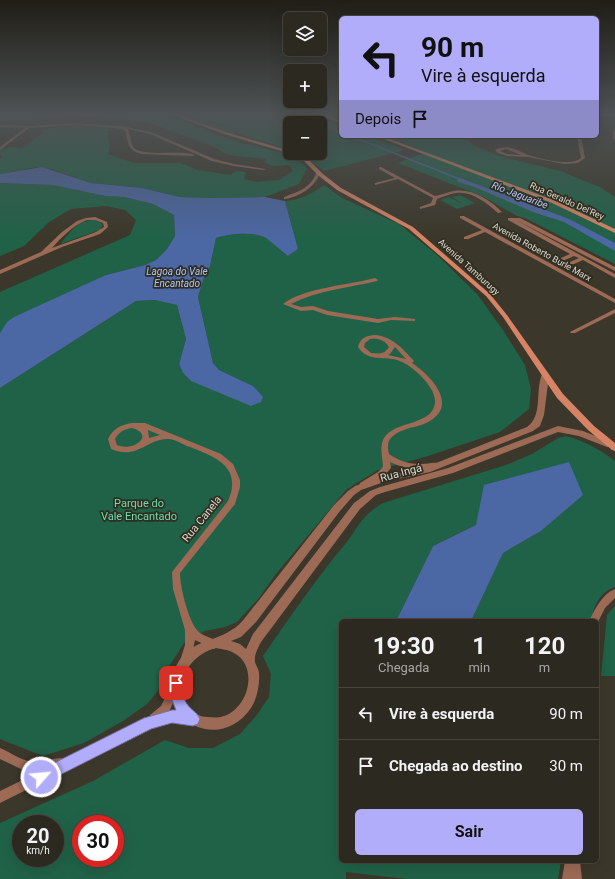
<!DOCTYPE html>
<html lang="pt">
<head>
<meta charset="utf-8">
<style>
	:root { --surface:#2c2920; --page:#343129; --text:#f1f3f6; --muted:#a6a6a5; --line:#48453e; --accent:#b1adfa }
	body { margin:0; font-family:Roboto,sans-serif; background:var(--page); color:var(--text); height:100vh; display:flex; flex-direction:column; font-size:15px; white-space:nowrap }
	* { box-sizing:border-box; margin:0 }
	p { font-size:13px; color:var(--muted) }
	.icon { flex:none; width:22px; height:22px; fill:none; stroke:currentColor; stroke-width:2; stroke-linecap:round; stroke-linejoin:round }
	.map { position:relative; flex:1; overflow:hidden }
	.sheet { position:absolute; left:339px; top:619px; width:260px; height:244px; display:flex; flex-direction:column; background:var(--surface); border-radius:6px; box-shadow:0 4px 16px #0002,0 0 0 1px var(--line) }
	.sheet>* { flex:none }
	.top-card { position:absolute; left:339px; top:16px; width:260px; height:122px; border-radius:6px; box-shadow:0 4px 16px #0002,0 0 0 1px var(--line); background:#b1adfa; color:#111; overflow:hidden }
	.buttons { position:absolute; left:283px; top:12px; display:grid; gap:8px }
	.buttons a { display:grid; place-items:center; width:44px; height:44px; border-radius:6px; background:var(--surface); box-shadow:0 4px 16px #0002,0 0 0 1px var(--line); font-size:20px }
	.speed { position:absolute; left:12px; top:815px; display:flex; gap:8px; font-size:20px; font-weight:700; text-align:center }
	.speed>* { display:grid; place-content:center; width:52px; height:52px; border-radius:50%; background:var(--surface); box-shadow:0 4px 16px #0002,0 0 0 1px var(--line); line-height:1 }
	.speed small { font-size:10px; font-weight:400 }
	.speed .limit { border:6px solid #d22; background:#fff; color:#111 }
	.pin { position:absolute; display:grid; place-items:center; width:34px; height:34px; color:#fff; margin:-17px; border-radius:8px; box-shadow:0 2px 6px #0006 }
	.me { position:absolute; width:44px; margin:-22px; rotate:63deg; stroke-linejoin:round; filter:drop-shadow(0 0 3px #0008) }
	.turn { display:flex; align-items:center; gap:14px; height:84px; padding:0 16px; font-size:18px }
	.turn .icon { width:52px; height:52px; stroke-width:2.5 }
	.turn b { display:block; font-size:28px; line-height:34px }
	.then { display:flex; align-items:center; height:38px; padding:0 16px; background:#0003; gap:8px; font-size:15px }
	.eta { display:flex; justify-content:space-evenly; align-items:center; height:68px; text-align:center }
	.eta b { font-size:24px; font-weight:700; line-height:28px }
	.cta { display:flex; gap:8px; margin-top:auto; padding:8px 16px }
	.cta a { flex:1; height:46px; border-radius:6px; background:var(--accent); color:#111; font-size:16px; font-weight:700; line-height:46px; text-align:center }
	ul { padding:0; list-style:none }
	li { display:flex; align-items:center; gap:12px; height:52px; padding:0 16px; border-top:1px solid var(--line) }
	li div { flex:1 }
	li b { display:block; font-size:15px }
	li em { font-style:normal }
	.map>svg:first-child { display:block }
	.green { fill:#206248; fill-rule:evenodd }
	.water { fill:#4b67a4 }
	.lines { fill:none; stroke-linecap:round; stroke-linejoin:round }
	.stream { stroke:#4b67a4; stroke-width:1.5 }
	.minor { fill:#9d6a56; fill-rule:evenodd }
	.tertiary { fill:#9d6a56; fill-rule:evenodd }
	.secondary { fill:#d68465; fill-rule:evenodd }
	.route { fill:#b1adfa; stroke:#7370a2 }
	.labels { text-anchor:middle; dominant-baseline:central; stroke-width:3.5; stroke-linejoin:round; paint-order:stroke }
	.far-street-label { font-size:9px; fill:#dad8cf; stroke:#312d20 }
	.far-water-label { font-size:10px; font-style:italic; fill:#acc6fb; stroke:#312d20 }
	.street-label { font-size:11px; fill:#dad8cf; stroke:#312d20 }
	.park-label { font-size:11px; fill:#65dfad; stroke:#312d20 }
</style>
</head>
<body>
<div class="map">
<svg width="615" height="879" viewBox="0 0 615 879">
	<rect width="100%" height="100%" fill="#3b372a"/>
	<path class="green" d="M0 115H163L238 142 279 152 297 159 307 168 299 184 265 197 211 198 180 197 142 188 91 183 51 169 37 167 0 174V158L3 157 0 154V151L9 147 22 148 35 139 44 131 41 130 71 126 116 129 107 131 110 147 108 154 134 163H181L198 170 230 175 236 171 245 172 246 173 244 179 256 182 279 180 293 171 289 165 273 166 264 162 266 159 229 155 208 144 147 122 89 116 0 121Z
		M181 115H190L237 132 233 134Z
		M193 115H314L341 126V136H367L403 149 401 151 324 171 300 153H320V123H290V150L237 133 239 132Z
		M384 136H463L476 147 499 156 560 171 600 187 615 197V264L525 218 517 216 484 197 398 163 426 152Z
		M0 183 53 185 105 196 124 197 153 204 174 215 175 236 167 249 156 260 145 265 106 275 0 333V292L130 235 136 220 125 210 106 206 71 209 49 222 24 246 0 256Z
		M324 185 342 198 399 224 436 254 477 294 503 330 525 365 531 389 529 409 500 432 428 456 378 470 352 486 346 490 276 574 259 598 237 622 225 627 205 631 184 643 163 676 158 691 147 704 123 721 84 743 43 756 0 739V388L136 301 155 300 177 305 186 339 179 364 183 373 191 381 253 386 219 370 213 363 198 297 204 277 210 266 216 238C229 234 253 231 266 238 273 242 281 251 288 256L298 249 285 201C300 200 312 194 324 185Z
		M460 195 475 203 457 209 440 200 449 197 463 204 452 197Z
		M95 220 103 224 100 230 60 244C72 230 76 221 95 220Z
		M566 436C584 441 600 449 615 461V587C600 592 593 606 592 621H471L503 553 541 531 582 495 476 525 433 546 396 621H341V861H561L558 879H407L346 872V879H0V823L93 781 165 740 189 748H213L240 734 256 716 269 697 271 674 263 656C290 617 316 579 346 543 360 525 361 516 383 503L506 465 532 454 558 438ZM21 824H55V858H21ZM81 824H115V858H81Z
		M615 606V676H601L607 615Z"/>
	<path class="water" d="M42 167 91 183 142 188 180 197 211 198 265 197 285 201 298 249 288 256C281 251 273 243 266 238 253 231 229 234 216 238L210 266 204 277 198 297 213 363 219 370 253 386 263 397 261 402 251 406 191 381 183 373 179 364 186 339 177 305 155 300 136 301 0 388V333L7 322 14 317 106 275 145 265 156 260 167 249 175 236 174 215 153 204 124 197 105 196 53 185 0 183V174Z
		M460 178 569 219 615 243V251L564 222 533 212 477 188 456 181Z
		M569 462 583 495 541 531 503 553 471 621H396L433 546 476 525 484 485Z"/>
	<g class="lines">
		<path class="stream" d="M297 115 318 123
			M320 124 341 132
			M351 136 462 180"/>
		<path class="minor" d="M76 123 122 126 151 132 214 159 234 164 266 169 264 170 234 166 212 161 150 134 128 129C131 134 130 142 133 147 141 158 182 149 195 155L193 156 142 154C127 150 129 144 125 131L122 129 76 125 29 128 0 150V147L25 128 0 127V125L28 126Z
			M615 131V140L613 139V132Z
			M577 136H581L585 158 578 163 564 164 529 157 507 156 498 153 495 150C498 148 503 147 507 147 514 148 522 152 528 155 542 159 569 167 581 158ZM506 149 521 155 507 154 500 151Z
			M379 167H381L435 196C441 195 448 192 454 191 472 188 490 200 502 212L498 213C487 203 472 191 456 193 449 194 443 197 437 199L435 205 420 209V207L431 203 433 198 398 179 375 185V183L395 178 379 169Z
			M317 171 320 172C317 186 298 198 284 199V197C300 191 311 188 317 171Z
			M460 216H464L615 299V303L485 232 468 239H464V237L482 230 460 218Z
			M95 217 107 222 108 227 100 234 62 247 0 274V270L41 252 62 232 77 221 86 218ZM87 220H95L103 223 104 227 96 232 52 248C62 237 72 226 87 220Z
			M508 218H520L615 267V271L613 270 516 220 615 274V278L583 260 574 264H570V262L579 258 574 256 565 260H561V258L570 254 508 220Z
			M375 278 378 280 377 281C348 288 318 290 291 304L301 307 313 306 328 311 378 319 395 317 415 319V321L391 320 378 323 327 315 313 310 301 311 283 304C303 288 349 285 375 278Z
			M615 309V313L575 333H571L570 332Z
			M374 335C392 336 402 348 413 360L414 361 412 363C433 377 461 408 424 424 413 428 398 429 390 439 387 443 388 450 389 454 399 461 409 464 421 464 427 464 432 462 438 463L439 465 438 467 435 468C419 471 405 469 390 462L391 468 384 476 363 488 360 487 359 485 360 483 378 472 383 467C383 459 380 451 382 443 388 419 432 428 435 403 437 387 411 364 397 360 382 356 368 362 358 347 360 338 366 336 374 335ZM370 339C378 338 385 340 389 347 385 354 379 354 371 353L364 347 365 343ZM395 347 406 359 388 355 390 354Z
			M132 423H145L221 454 233 464 240 480V487L235 504 180 573C180 587 189 625 200 633 204 636 212 638 217 641L219 644 217 647 214 649 195 640 193 650 188 664 185 666 182 664 180 661 185 645V630L173 589 172 572 228 501C230 496 232 491 232 486 234 462 207 454 190 447 183 445 174 438 167 439 145 440 137 460 111 449L108 439C113 429 120 425 132 423ZM132 428C156 435 133 452 117 445L115 439C119 432 124 429 132 428ZM148 430 160 435 149 438Z
			M615 589V598L605 608 597 624V621H589C595 609 602 594 615 589Z
			M174 684 177 686 179 689 169 712 172 711 197 715 198 719 197 723 193 724 172 721 151 728 0 803V791L37 773 23 770 0 759V748C12 753 23 762 36 762 45 762 57 756 65 759L149 718 150 715 161 706 171 686Z
			M565 861H580L582 879H562Z"/>
		<path class="tertiary" d="M542 374H548L549 376 544 415 540 426 533 431 430 472 384 482 361 490 354 495 340 511 256 622 241 637 231 641 240 644 246 649 253 634 354 503 370 491 380 487 448 468 558 426 583 431 613 443 614 445 613 447H607L579 436 558 432 453 473 385 492 376 495 360 509 261 642C258 648 254 655 255 662 256 666 259 669 259 673 260 684 257 699 251 708 218 757 146 715 179 661 192 640 215 642 233 629 239 626 244 619 248 614L334 505 348 491 355 486 384 476 426 467 527 427C543 416 535 391 542 374ZM216 648C221 649 229 650 234 653 260 667 248 711 221 717 217 718 212 717 208 717 198 717 189 711 185 701 175 677 193 654 216 648Z"/>
		<path class="secondary" d="M173 115H179L226 132 290 151V153H291H288L224 134Z
			M320 115H326L341 121V123Z
			M376 136H382L556 201 615 229V233L552 203Z
			M292 153H297L308 159 323 174 341 188 413 227 490 294 507 315 563 394 594 426 615 443V451L612 450 588 430 557 398 503 317 486 296 409 229 337 190 319 176 304 161Z"/>
	</g>
	<linearGradient id="sky" x2="0" y2="1"><stop stop-color="#201e17"/><stop offset="0.48" stop-color="#4f5355"/><stop offset="1" stop-color="#4f5355" stop-opacity="0"/></linearGradient>
	<rect width="615" height="238" fill="url(#sky)"/>
	<path class="route" d="M176 677 181 679C184 687 182 697 187 704 191 710 197 712 200 719L198 724 193 726 172 723 151 729 46 782 41 784 36 782 34 777 36 772 144 718 172 710H176C172 700 167 690 172 679Z"/>
	<g class="labels">
		<g class="far-street-label">
			<text transform="translate(567 201) rotate(24)">Rua Geraldo Del'Rey</text>
			<text transform="translate(542 252) rotate(29)">Avenida Roberto Burle Marx</text>
			<text transform="translate(469 267) rotate(42)">Avenida Tamburugy</text>
		</g>
		<g class="far-water-label">
			<text transform="translate(520 195) rotate(21)">Rio Jaguaribe</text>
			<text x="177" y="271">Lagoa do Vale<tspan x="177" dy="12">Encantado</tspan></text>
		</g>
		<g class="street-label">
			<text transform="translate(401 473) rotate(-15)">Rua Ingá</text>
			<text transform="translate(202 519) rotate(-51)">Rua Canela</text>
		</g>
		<g class="park-label">
			<text x="139" y="503">Parque do<tspan x="139" dy="13">Vale Encantado</tspan></text>
		</g>
	</g>
</svg>
<div class="buttons">
<a><svg class="icon" aria-label="layers" viewBox="0 0 24 24"><path d="M12 4l9 5-9 5-9-5zM3 14l9 5 9-5"/></svg></a>
<a>+</a>
<a>−</a>
</div>
<div class="speed"><div>20<small>km/h</small></div><div class="limit">30</div></div>
<div class="pin" style="left:176px;top:683px;background:#d93025"><svg class="icon" aria-label="arrive" viewBox="0 0 24 24"><path d="M6 21V4h12l-3 4 3 4H6"/></svg></div>
<svg class="me" style="left:41px;top:777px" viewBox="-20 -20 40 40"><circle r="17" fill="#b1adfa" stroke="#fff" stroke-width="3"/><path d="M0-11L8 9 0 5-8 9z" fill="#fff"/></svg>
<div class="top-card">
<div class="turn"><svg class="icon" aria-label="left" viewBox="0 0 24 24"><path d="M17 20v-9H6M10 6l-5 5 5 5"/></svg><div><b>90 m</b>Vire à esquerda</div></div>
<div class="then">Depois<svg class="icon" aria-label="arrive" viewBox="0 0 24 24"><path d="M6 21V4h12l-3 4 3 4H6"/></svg></div>
</div>
<section class="sheet">
<div class="eta">
<div><b>19:30</b><p>Chegada</p></div>
<div><b>1</b><p>min</p></div>
<div><b>120</b><p>m</p></div>
</div>
<ul>
<li><svg class="icon" aria-label="left" viewBox="0 0 24 24"><path d="M17 20v-9H6M10 6l-5 5 5 5"/></svg><div><b>Vire à esquerda</b></div><em>90 m</em></li>
<li><svg class="icon" aria-label="arrive" viewBox="0 0 24 24"><path d="M6 21V4h12l-3 4 3 4H6"/></svg><div><b>Chegada ao destino</b></div><em>30 m</em></li>
</ul>
<div class="cta"><a>Sair</a></div>
</section>
</div>
</body>
</html>
